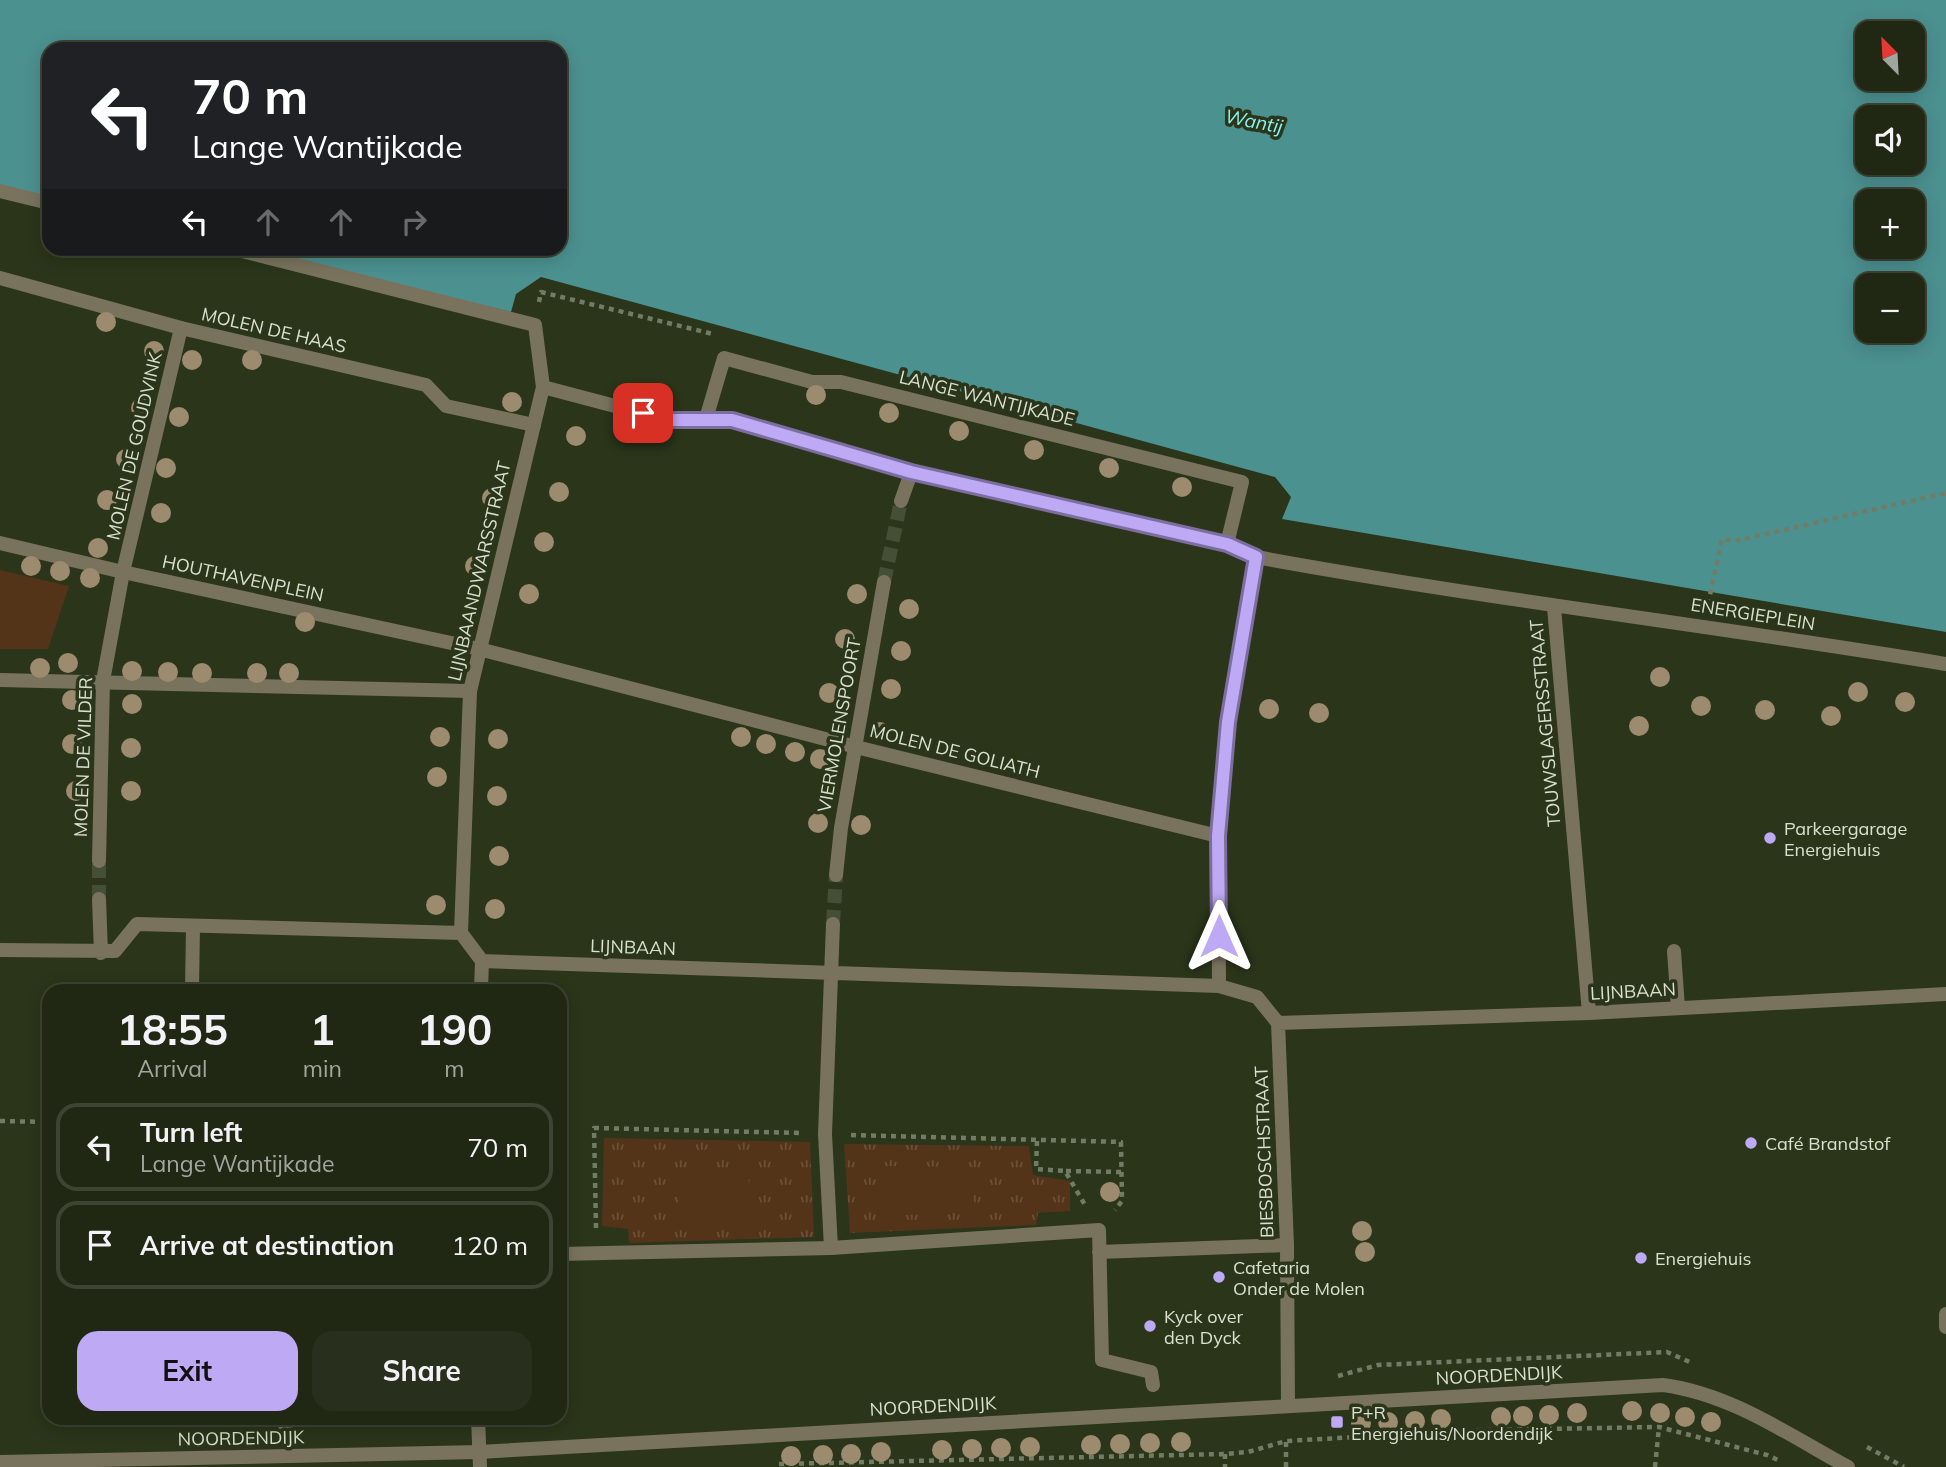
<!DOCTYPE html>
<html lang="en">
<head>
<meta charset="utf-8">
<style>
	:root { --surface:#202814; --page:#28301d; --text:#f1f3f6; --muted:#a2a6a0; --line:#3d4434; --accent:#bea9f5 }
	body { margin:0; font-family:Mulish,sans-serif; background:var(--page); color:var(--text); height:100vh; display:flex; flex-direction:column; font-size:26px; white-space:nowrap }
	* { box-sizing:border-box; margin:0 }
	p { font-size:23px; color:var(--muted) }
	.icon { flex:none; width:38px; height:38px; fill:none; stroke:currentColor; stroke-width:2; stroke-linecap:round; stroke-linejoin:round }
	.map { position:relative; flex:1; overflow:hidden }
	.panel { position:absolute; left:42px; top:984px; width:525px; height:441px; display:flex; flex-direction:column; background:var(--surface); border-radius:21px; box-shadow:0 4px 18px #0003,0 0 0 2px var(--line) }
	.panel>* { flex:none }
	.hud { position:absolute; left:42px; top:42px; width:525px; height:214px; border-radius:21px; box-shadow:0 4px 18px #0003,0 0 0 2px var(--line); background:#202124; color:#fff; overflow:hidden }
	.needle { width:46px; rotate:336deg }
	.controls { position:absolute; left:1855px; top:21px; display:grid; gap:14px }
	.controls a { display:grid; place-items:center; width:70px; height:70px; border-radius:14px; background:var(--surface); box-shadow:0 4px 18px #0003,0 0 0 2px var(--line); font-size:35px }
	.pin { position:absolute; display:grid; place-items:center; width:60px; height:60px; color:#fff; margin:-30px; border-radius:14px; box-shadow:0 4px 10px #0006 }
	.me { position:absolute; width:77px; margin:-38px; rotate:0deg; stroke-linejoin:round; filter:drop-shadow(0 0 5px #0008) }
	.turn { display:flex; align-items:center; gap:24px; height:147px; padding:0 35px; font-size:32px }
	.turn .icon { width:91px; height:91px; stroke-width:2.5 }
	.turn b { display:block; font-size:49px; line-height:60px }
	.lanes { display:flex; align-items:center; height:66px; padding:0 35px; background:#0003; justify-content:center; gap:35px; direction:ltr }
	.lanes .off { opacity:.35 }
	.eta { display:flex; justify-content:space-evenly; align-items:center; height:119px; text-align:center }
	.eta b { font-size:42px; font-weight:700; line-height:49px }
	.action { display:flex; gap:14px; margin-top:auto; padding:14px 35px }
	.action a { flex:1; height:80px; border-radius:21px; background:var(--accent); color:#111; font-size:28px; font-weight:700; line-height:80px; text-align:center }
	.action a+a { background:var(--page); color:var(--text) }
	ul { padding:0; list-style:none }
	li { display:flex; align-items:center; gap:21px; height:88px; margin:0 14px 10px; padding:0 21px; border:4px solid var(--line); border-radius:21px }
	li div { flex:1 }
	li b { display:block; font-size:26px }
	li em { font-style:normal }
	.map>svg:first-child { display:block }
	.grass { fill:url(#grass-tufts) }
	.green { fill:#543419 }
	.water { fill:#4b9190; fill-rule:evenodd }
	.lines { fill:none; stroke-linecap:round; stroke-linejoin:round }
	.pedestrian-tunnel { stroke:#444f35; stroke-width:14; stroke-dasharray:14 7; stroke-linecap:butt }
	.minor-tunnel { stroke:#444f35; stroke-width:14; stroke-dasharray:14 7; stroke-linecap:butt }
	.path { stroke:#727c65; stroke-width:4.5; stroke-dasharray:5 5; stroke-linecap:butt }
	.service { stroke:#79735e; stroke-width:14 }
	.pedestrian { stroke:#79735e; stroke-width:14 }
	.minor { stroke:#79735e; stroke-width:14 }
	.tertiary { stroke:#79735e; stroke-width:14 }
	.tree { fill:#9c8b6f }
	.route-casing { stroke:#7c6e9f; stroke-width:18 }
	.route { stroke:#bea9f5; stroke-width:12 }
	.poi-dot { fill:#bea9f5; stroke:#2a351a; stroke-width:2.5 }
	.labels { text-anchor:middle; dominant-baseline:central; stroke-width:7; stroke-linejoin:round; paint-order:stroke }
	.street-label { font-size:18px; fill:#d8e0cf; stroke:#2a351a }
	.poi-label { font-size:18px; fill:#d8e0cf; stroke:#2a351a; text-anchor:start }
	.water-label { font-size:19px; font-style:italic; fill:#88f5f4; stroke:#2a351a }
</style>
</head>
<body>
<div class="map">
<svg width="1946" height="1467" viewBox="0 0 1946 1467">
	<defs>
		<pattern id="grass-tufts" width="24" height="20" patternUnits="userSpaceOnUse" patternTransform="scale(1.75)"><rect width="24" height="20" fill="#543419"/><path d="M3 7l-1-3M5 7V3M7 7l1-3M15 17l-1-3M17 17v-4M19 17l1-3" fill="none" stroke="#6c5139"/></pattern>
	</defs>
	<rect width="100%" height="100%" fill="#2a351a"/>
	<path class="grass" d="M604 1138 810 1142 814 1237 629 1243 628 1229 602 1226Z
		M844 1144 1029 1146 1033 1175 1070 1181V1211L1038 1213 1036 1225 850 1233Z"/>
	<path class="green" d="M0 570 69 586 48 649H0Z
		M881 1166 973 1167 974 1212 882 1216Z
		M748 1170 751 1222 680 1226 679 1174Z"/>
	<path class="water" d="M0 0H1946V632L1282 519 1291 497 1275 477 541 277 516 294 511 312 255 249 560 248V49H49V198L0 185ZM1867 33H1913V79H1867ZM1867 117H1913V163H1867ZM1867 201H1913V247H1867ZM1867 285H1913V331H1867Z"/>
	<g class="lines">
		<path class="pedestrian-tunnel" d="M884 582 901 501"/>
		<path class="minor-tunnel" d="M99 899V861
			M833 924 836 875"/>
		<path class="path" d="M539 302 541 292 713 334
			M1708 604 1722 539 1735 541 1946 493
			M0 1121 49 1122
			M851 1135 1121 1142 1122 1201 1115 1210
			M1037 1141 1036 1169 1065 1171 1085 1205
			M1066 1171 1122 1172
			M596 1228 594 1128 800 1133
			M1338 1376 1378 1365 1667 1352 1692 1363
			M1867 1447 1904 1467
			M1225 1454V1467
			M779 1464 1225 1454 1248 1452 1286 1441 1481 1430 1659 1427 1767 1455 1778 1460
			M1286 1467V1441
			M1655 1467 1659 1427"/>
		<path class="service" d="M1674 951 1678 1008"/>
		<path class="pedestrian" d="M0 191 49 203
			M230 248 535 325 543 387
			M0 278 181 328 426 385 446 406 534 425
			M705 422 724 358 812 382H841L1242 482 1227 544
			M901 501 911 473
			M1256 557C1485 599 1716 626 1946 664
			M123 572 479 649 856 747 1218 836
			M1554 607 1589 1013
			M0 680 470 691
			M192 990 193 926
			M1099 1252 1287 1245
			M560 1254 831 1248 1099 1230 1102 1360 1151 1372 1153 1385
			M1946 1314V1327
			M285 1418 286 1437
			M478 1418 480 1467"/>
		<path class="minor" d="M0 543 123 572
			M99 861 103 681 123 572 181 328
			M836 875 841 828 884 582
			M99 899 101 953
			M461 933 470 691 543 387 668 420H732L911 473 1227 544 1256 557 1228 722 1218 836 1219 986
			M0 950 115 951 137 924 461 933 482 961 1219 986 1257 997 1278 1023
			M481 990 482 961
			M1278 1023 1589 1013 1946 994
			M1278 1023 1287 1245 1288 1406
			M831 1248 825 1134 833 924"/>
		<path class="tertiary" d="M0 1462 479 1452 1663 1385C1731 1394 1789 1435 1848 1467"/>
	</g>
	<g class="tree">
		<circle cx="106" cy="322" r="10"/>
		<circle cx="154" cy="351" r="10"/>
		<circle cx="192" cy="360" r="10"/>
		<circle cx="252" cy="360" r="10"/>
		<circle cx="816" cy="395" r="10"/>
		<circle cx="512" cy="402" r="10"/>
		<circle cx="141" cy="408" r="10"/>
		<circle cx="889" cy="413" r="10"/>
		<circle cx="179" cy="417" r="10"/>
		<circle cx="959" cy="431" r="10"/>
		<circle cx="576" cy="436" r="10"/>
		<circle cx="1034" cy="450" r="10"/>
		<circle cx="126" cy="459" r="10"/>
		<circle cx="166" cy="468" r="10"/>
		<circle cx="1109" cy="468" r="10"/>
		<circle cx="1182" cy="487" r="10"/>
		<circle cx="559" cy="492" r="10"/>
		<circle cx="492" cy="498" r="10"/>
		<circle cx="107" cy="500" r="10"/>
		<circle cx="161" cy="513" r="10"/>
		<circle cx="544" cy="542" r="10"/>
		<circle cx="98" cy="548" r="10"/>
		<circle cx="31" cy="566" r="10"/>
		<circle cx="475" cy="566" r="10"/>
		<circle cx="60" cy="571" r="10"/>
		<circle cx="90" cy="578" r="10"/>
		<circle cx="529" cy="594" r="10"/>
		<circle cx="857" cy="594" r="10"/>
		<circle cx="909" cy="609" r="10"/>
		<circle cx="305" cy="622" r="10"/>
		<circle cx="845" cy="639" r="10"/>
		<circle cx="901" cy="651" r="10"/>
		<circle cx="68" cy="663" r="10"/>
		<circle cx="40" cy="668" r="10"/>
		<circle cx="132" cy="671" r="10"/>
		<circle cx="168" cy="672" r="10"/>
		<circle cx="202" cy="673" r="10"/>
		<circle cx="257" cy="673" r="10"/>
		<circle cx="289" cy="673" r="10"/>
		<circle cx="1660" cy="677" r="10"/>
		<circle cx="891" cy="689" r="10"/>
		<circle cx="1858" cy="692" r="10"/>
		<circle cx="829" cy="693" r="10"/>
		<circle cx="72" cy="700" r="10"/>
		<circle cx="1905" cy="702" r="10"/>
		<circle cx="132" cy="704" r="10"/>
		<circle cx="1701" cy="706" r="10"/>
		<circle cx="1269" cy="709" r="10"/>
		<circle cx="1765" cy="710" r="10"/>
		<circle cx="1319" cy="713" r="10"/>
		<circle cx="1831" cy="716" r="10"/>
		<circle cx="1639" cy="726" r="10"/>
		<circle cx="880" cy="732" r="10"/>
		<circle cx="440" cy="737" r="10"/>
		<circle cx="741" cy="737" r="10"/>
		<circle cx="498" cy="739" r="10"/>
		<circle cx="72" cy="744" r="10"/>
		<circle cx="766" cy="744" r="10"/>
		<circle cx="131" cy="748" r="10"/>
		<circle cx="795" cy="752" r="10"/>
		<circle cx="820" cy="759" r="10"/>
		<circle cx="437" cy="777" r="10"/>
		<circle cx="76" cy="791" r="10"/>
		<circle cx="131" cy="791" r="10"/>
		<circle cx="497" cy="796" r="10"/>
		<circle cx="818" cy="823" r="10"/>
		<circle cx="861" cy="825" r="10"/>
		<circle cx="499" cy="856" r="10"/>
		<circle cx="436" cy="905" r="10"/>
		<circle cx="495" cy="909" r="10"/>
		<circle cx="1110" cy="1192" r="10"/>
		<circle cx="1362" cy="1231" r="10"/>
		<circle cx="1365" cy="1252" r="10"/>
		<circle cx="1632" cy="1411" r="10"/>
		<circle cx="1577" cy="1413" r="10"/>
		<circle cx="1660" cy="1413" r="10"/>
		<circle cx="1549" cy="1415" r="10"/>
		<circle cx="1523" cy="1416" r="10"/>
		<circle cx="1501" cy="1417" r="10"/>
		<circle cx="1685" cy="1417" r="10"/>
		<circle cx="1441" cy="1419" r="10"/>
		<circle cx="1415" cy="1421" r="10"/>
		<circle cx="1388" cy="1422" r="10"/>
		<circle cx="1711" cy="1422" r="10"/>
		<circle cx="1361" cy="1423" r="10"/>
		<circle cx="1181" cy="1442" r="10"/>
		<circle cx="1150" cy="1443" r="10"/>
		<circle cx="1120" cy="1444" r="10"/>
		<circle cx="1091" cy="1445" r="10"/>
		<circle cx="1030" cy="1447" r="10"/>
		<circle cx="1001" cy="1448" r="10"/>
		<circle cx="972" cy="1449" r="10"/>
		<circle cx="942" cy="1450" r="10"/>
		<circle cx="881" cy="1452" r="10"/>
		<circle cx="851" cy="1454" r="10"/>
		<circle cx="823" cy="1455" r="10"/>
		<circle cx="791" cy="1456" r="10"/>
	</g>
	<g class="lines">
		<g class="route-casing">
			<path id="route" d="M643 413 668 420H732L911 472 1227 544 1256 557 1228 722 1218 836 1219 936"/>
		</g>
		<use href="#route" class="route"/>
	</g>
	<g class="poi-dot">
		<circle cx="1770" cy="838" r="7"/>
		<circle cx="1751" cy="1143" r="7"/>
		<circle cx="1641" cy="1258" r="7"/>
		<circle cx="1219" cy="1277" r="7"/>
		<circle cx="1150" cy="1326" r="7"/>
		<rect x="1330" y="1415" width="14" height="14" rx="3.5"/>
	</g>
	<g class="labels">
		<g class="street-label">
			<text transform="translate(274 330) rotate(13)">MOLEN DE HAAS</text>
			<text transform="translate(987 398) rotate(14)">LANGE WANTIJKADE</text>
			<text transform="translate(134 446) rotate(-77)">MOLEN DE GOUDVINK</text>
			<text transform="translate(479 571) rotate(-77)">LIJNBAANDWARSSTRAAT</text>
			<text transform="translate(243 578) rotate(12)">HOUTHAVENPLEIN</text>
			<text transform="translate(1753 614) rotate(9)">ENERGIEPLEIN</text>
			<text transform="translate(1545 723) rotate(-95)">TOUWSLAGERSSTRAAT</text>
			<text transform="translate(839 725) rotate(-80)">VIERMOLENSPOORT</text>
			<text transform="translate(955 751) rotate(14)">MOLEN DE GOLIATH</text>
			<text transform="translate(83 757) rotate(-88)">MOLEN DE VILDER</text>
			<text transform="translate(633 947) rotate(2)">LIJNBAAN</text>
			<text transform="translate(1633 991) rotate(-3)">LIJNBAAN</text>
			<text transform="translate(1264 1152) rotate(-92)">BIESBOSCHSTRAAT</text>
			<text transform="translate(1499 1375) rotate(-3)">NOORDENDIJK</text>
			<text transform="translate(933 1406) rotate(-3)">NOORDENDIJK</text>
			<text transform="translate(241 1438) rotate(-1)">NOORDENDIJK</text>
		</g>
		<g class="poi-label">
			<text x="1784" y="828">Parkeergarage<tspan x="1784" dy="21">Energiehuis</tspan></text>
			<text x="1765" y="1143">Café Brandstof</text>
			<text x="1655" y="1258">Energiehuis</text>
			<text x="1233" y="1267">Cafetaria<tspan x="1233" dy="21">Onder de Molen</tspan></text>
			<text x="1164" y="1316">Kyck over<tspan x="1164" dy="21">den Dyck</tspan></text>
			<text x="1351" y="1412">P+R<tspan x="1351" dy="21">Energiehuis/Noordendijk</tspan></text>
		</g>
		<g class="water-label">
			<text transform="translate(1254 121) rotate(11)">Wantij</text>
		</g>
	</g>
</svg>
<div class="controls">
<a><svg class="needle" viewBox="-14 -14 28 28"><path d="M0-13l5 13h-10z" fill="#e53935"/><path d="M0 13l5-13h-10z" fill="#a2a6a0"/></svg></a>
<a><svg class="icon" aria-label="sound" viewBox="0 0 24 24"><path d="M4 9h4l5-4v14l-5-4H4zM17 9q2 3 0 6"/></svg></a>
<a>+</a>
<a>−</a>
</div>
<div class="pin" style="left:643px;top:413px;background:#d93025"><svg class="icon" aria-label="arrive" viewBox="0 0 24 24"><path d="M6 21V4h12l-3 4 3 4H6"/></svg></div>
<svg class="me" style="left:1219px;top:936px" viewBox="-20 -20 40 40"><path d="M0-17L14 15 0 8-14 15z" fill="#bea9f5" stroke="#fff" stroke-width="4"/></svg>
<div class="hud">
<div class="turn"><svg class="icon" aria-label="left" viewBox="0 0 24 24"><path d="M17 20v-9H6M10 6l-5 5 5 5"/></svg><div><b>70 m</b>Lange Wantijkade</div></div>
<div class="lanes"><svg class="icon" aria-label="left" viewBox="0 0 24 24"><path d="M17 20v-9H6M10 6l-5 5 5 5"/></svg><svg class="icon off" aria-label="ahead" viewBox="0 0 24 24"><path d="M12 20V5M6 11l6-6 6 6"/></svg><svg class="icon off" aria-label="ahead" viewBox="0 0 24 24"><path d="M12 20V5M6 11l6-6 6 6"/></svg><svg class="icon off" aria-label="right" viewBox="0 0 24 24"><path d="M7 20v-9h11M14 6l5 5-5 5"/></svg></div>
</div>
<section class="panel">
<div class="eta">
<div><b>18:55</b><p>Arrival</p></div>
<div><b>1</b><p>min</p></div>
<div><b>190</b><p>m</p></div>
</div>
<ul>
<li><svg class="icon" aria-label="left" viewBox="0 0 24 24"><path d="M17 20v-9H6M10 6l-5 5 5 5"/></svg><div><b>Turn left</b><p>Lange Wantijkade</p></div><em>70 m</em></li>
<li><svg class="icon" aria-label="arrive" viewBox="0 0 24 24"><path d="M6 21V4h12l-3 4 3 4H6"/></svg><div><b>Arrive at destination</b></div><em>120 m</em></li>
</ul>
<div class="action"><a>Exit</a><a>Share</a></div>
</section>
</div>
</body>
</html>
